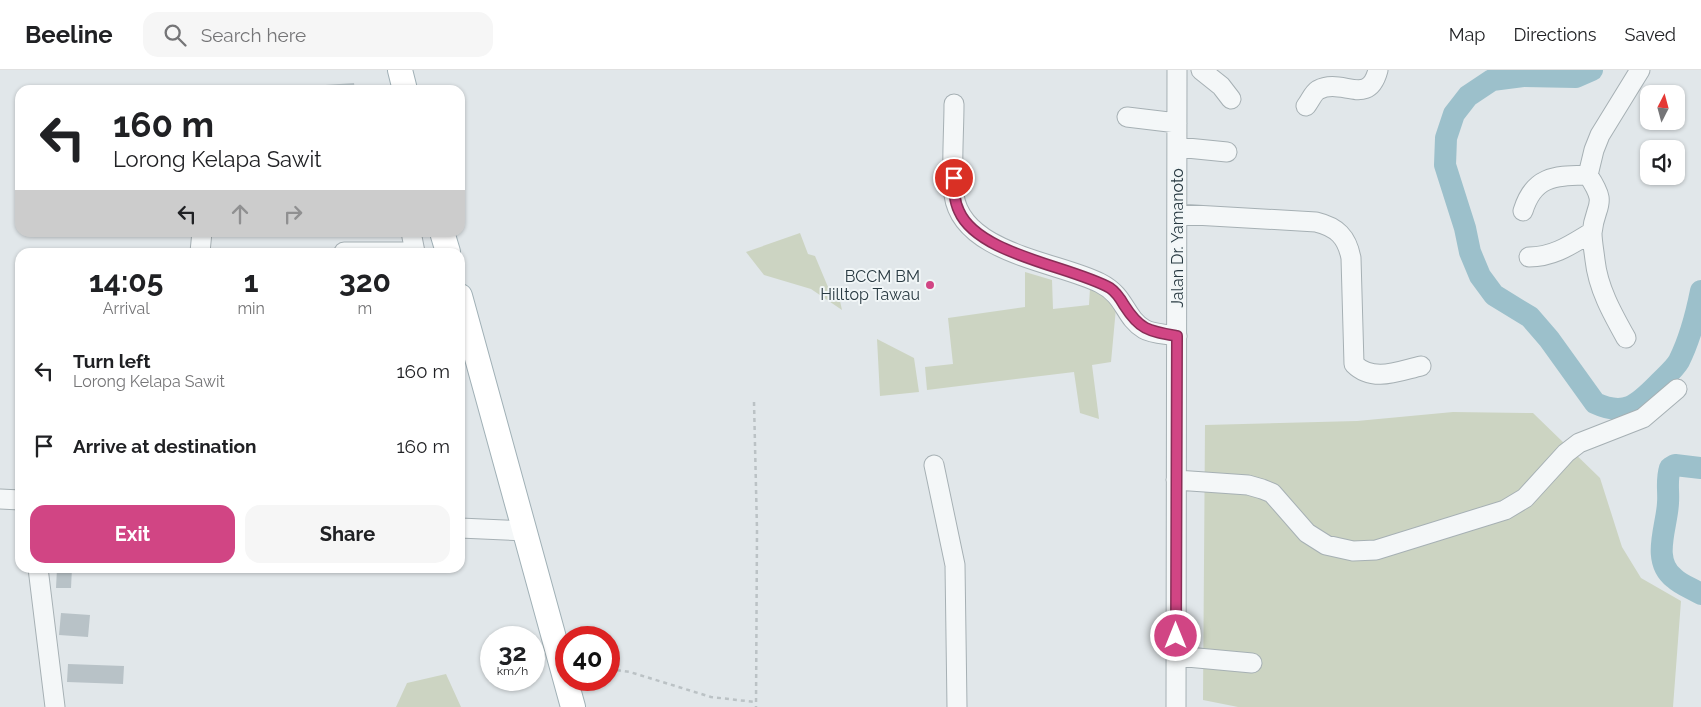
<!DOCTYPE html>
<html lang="en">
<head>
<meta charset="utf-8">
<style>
	:root { --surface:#fff; --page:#f6f6f6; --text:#202124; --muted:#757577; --line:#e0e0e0; --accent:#d14584 }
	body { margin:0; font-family:Raleway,sans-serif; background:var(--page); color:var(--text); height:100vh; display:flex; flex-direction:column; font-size:19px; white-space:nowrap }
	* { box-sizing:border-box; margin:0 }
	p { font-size:16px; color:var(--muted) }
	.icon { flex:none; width:28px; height:28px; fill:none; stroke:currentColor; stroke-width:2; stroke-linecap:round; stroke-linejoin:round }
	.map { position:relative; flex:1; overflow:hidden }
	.panel { position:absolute; left:15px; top:178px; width:450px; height:325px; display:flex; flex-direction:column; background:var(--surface); border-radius:15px; box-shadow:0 1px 4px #0004 }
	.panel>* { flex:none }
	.hud { position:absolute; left:15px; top:15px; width:450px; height:152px; border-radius:15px; box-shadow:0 1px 4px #0004; background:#fff; color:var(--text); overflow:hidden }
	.needle { width:32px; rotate:6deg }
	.fabs { position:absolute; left:1640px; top:15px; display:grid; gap:10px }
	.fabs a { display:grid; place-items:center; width:45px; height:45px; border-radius:10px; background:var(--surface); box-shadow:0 1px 4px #0004; font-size:25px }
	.speed { position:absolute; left:480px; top:556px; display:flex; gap:10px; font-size:25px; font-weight:700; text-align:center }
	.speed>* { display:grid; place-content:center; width:65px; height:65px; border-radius:50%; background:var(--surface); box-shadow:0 1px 4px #0004; line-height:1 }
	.speed small { font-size:12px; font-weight:400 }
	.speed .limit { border:8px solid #d22; background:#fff; color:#111 }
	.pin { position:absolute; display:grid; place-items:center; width:42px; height:42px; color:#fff; margin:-21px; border:2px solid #fff; border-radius:50%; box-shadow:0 1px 5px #0007 }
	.me { position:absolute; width:55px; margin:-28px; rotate:0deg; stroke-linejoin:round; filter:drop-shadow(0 0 4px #0008) }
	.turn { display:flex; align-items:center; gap:18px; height:105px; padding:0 15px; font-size:22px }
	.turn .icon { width:65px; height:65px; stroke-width:2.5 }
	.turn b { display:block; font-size:35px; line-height:42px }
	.lanes { display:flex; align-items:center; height:48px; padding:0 15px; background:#0003; justify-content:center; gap:25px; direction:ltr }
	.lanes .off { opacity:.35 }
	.eta { display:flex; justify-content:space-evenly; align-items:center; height:85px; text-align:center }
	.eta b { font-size:30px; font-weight:700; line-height:35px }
	.cta { display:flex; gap:10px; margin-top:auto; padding:10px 15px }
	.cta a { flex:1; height:58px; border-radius:15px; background:var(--accent); color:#fff; font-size:20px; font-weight:700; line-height:58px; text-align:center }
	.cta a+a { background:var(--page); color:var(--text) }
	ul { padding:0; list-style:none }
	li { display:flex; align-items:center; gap:15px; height:75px; padding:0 15px }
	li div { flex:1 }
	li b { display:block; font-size:19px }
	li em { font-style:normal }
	header { display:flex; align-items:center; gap:30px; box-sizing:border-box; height:70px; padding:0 25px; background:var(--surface); border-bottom:1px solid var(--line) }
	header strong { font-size:24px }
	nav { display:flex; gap:28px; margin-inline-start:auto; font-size:18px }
	.search { width:350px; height:45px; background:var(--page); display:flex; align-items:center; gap:12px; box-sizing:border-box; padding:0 18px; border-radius:15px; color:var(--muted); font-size:19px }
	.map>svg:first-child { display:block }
	.green { fill:#ccd4c2 }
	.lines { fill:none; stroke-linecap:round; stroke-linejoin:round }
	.river { stroke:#9cc0cb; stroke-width:22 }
	.building { fill:#b8c2c7 }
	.minor-casing { stroke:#a6b0b4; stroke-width:21 }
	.major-casing { stroke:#a0b0b6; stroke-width:26 }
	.path { stroke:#bbc2c5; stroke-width:2.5; stroke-dasharray:4 4; stroke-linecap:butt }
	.minor { stroke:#f4f7f8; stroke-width:19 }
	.major { stroke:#fff; stroke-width:24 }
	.route-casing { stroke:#882d56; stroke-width:12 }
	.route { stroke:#d14584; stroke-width:9 }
	.poi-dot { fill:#d14584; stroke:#f1f6f7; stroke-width:2 }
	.labels { text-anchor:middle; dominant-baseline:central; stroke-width:4; stroke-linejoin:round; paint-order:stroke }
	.street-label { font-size:16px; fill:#293a42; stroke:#f1f6f7 }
	.poi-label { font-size:16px; fill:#293a42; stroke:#f1f6f7; text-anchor:end }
</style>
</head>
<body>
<header>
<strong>Beeline</strong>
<div class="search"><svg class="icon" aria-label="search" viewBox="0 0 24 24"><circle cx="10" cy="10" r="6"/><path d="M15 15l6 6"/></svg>Search here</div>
<nav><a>Map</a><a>Directions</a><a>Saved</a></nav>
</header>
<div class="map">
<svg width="1701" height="637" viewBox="0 0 1701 637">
	<rect width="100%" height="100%" fill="#e1e7ea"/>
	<path class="green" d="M800 163 808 184 815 186 828 217 840 231 842 240 811 219 764 205 746 182Z
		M1025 202 1052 210 1053 239 1089 235 1090 218 1102 222 1116 238 1111 292 1092 295 1099 349 1080 343 1074 302 927 320 925 297 953 294 948 248 1025 237Z
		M877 269 914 288 919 322 880 326Z
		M1453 342 1533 343 1600 408 1622 477 1641 508 1681 531 1673 637H1238L1203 630 1205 355 1357 351Z
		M446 604 461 637H396L407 613Z"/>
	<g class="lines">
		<path class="river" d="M1592 0 1576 7 1523 6 1492 10 1468 26 1454 44 1446 68 1445 95 1465 158 1470 182 1480 206 1494 225 1530 247 1549 269 1595 333C1627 348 1639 333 1661 311 1667 305 1675 298 1679 291 1690 269 1696 246 1701 221
			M1701 398 1675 395 1670 398C1666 411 1669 421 1668 433 1667 457 1651 490 1674 508 1681 515 1693 519 1701 524"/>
	</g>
	<path class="building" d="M354 13 355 20H298L297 17Z
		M57 498H72L71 518H56Z
		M61 543 90 545 88 567 59 565Z
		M68 594 124 596 123 614 67 612Z"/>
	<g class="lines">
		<g class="minor-casing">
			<path id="minor" d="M1201 0 1221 16 1231 29
				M954 34C954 64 951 96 954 125 962 184 1059 192 1100 213 1126 226 1124 247 1144 259 1152 264 1166 264 1177 266
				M1306 36C1310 31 1313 23 1318 20 1342 7 1368 38 1378 0
				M1127 47 1177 53
				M1177 77 1227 82
				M1523 141C1534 105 1556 106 1588 105
				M1177 144 1316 152C1337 157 1347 167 1351 188L1354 294C1373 313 1399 301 1421 296
				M411 162 415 182
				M200 182 202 162
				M344 182H415
				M1529 187C1554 187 1572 174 1592 162
				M1626 268C1612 243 1598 218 1595 190 1594 181 1592 171 1592 163 1595 132 1609 137 1588 105L1594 80 1600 65 1640 0
				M934 395 955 495 957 637
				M1176 410 1248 415 1262 419 1272 423 1307 463 1326 475 1353 481 1376 480 1505 440 1525 428 1566 383 1579 373 1643 348 1677 319
				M0 429 20 430
				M460 458 525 461
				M38 498 55 637
				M1176 586 1252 593
				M1176 637 1177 0"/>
		</g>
		<g class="major-casing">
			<path id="major" d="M400 0 405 20
				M442 162 448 182
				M460 226 573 637"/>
		</g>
		<path class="path" d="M754 332 757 460 756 637
			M609 599 630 602 711 627 755 632"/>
		<use href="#minor" class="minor"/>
		<use href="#major" class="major"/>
	</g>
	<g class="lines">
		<g class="route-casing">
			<path id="route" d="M954 108C954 119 954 131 959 141 978 185 1071 196 1110 218 1116 222 1120 228 1124 235 1140 260 1148 261 1177 266L1176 566"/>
		</g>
		<use href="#route" class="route"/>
	</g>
	<circle class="poi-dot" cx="930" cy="215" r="5"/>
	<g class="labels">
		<g class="street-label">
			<text transform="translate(1177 168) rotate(-90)">Jalan Dr. Yamanoto</text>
		</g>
		<g class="poi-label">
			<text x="920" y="206">BCCM BM<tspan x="920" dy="18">Hilltop Tawau</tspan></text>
		</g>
	</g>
</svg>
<div class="fabs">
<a><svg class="needle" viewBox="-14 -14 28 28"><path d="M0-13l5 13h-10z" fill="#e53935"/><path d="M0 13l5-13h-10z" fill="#757577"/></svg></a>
<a><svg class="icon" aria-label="sound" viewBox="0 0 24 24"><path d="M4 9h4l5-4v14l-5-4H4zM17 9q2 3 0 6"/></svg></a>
</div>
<div class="speed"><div>32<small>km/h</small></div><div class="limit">40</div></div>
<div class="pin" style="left:954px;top:108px;background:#d93025"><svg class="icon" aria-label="arrive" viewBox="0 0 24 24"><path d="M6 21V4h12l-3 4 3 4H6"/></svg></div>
<svg class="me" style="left:1176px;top:566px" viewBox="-20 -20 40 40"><circle r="17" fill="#d14584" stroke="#fff" stroke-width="3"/><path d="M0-11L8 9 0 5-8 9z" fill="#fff"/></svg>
<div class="hud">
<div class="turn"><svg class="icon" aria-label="left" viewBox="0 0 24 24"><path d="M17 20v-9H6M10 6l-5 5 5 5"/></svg><div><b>160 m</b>Lorong Kelapa Sawit</div></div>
<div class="lanes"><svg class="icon" aria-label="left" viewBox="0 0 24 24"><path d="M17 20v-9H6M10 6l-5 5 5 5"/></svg><svg class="icon off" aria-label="ahead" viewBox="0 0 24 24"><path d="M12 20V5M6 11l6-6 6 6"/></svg><svg class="icon off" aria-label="right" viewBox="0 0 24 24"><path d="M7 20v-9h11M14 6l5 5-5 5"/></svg></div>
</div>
<section class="panel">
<div class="eta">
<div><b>14:05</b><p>Arrival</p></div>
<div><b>1</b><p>min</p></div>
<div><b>320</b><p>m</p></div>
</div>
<ul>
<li><svg class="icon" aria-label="left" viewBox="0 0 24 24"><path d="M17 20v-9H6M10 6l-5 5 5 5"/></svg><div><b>Turn left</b><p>Lorong Kelapa Sawit</p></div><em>160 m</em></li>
<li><svg class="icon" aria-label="arrive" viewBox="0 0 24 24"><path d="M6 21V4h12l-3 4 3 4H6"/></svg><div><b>Arrive at destination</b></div><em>160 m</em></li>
</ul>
<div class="cta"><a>Exit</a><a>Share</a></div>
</section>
</div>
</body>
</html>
